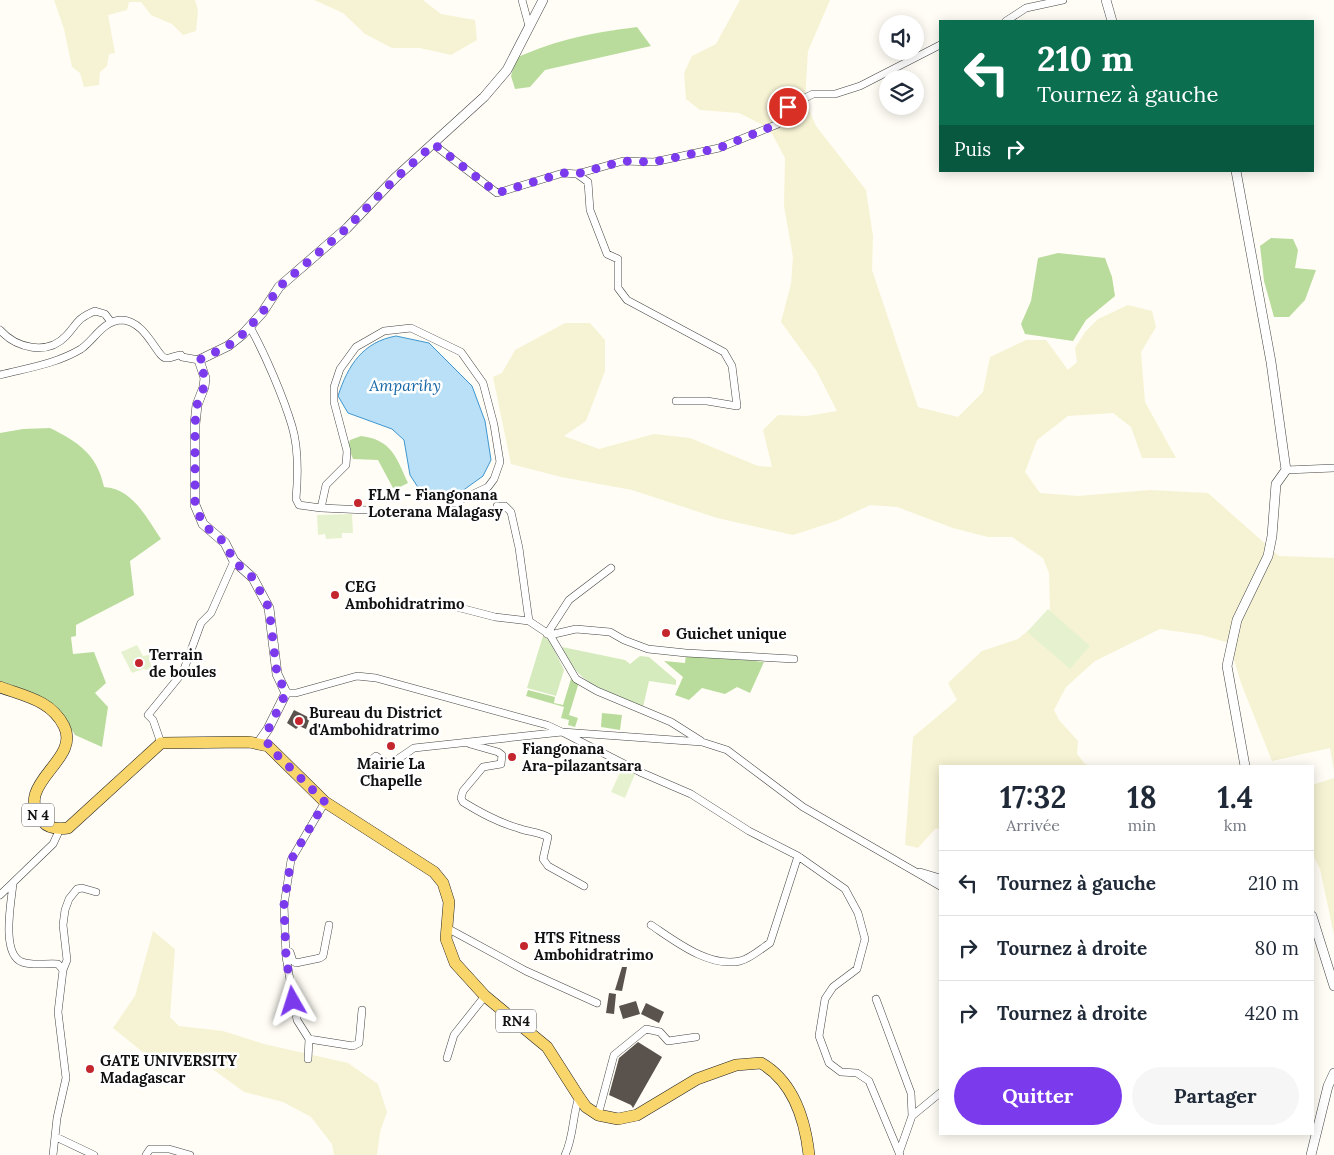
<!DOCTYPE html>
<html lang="fr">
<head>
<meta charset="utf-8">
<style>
	:root { --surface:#fff; --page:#f6f6f7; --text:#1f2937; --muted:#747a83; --line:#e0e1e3; --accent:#7c3aed }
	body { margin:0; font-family:Lora,serif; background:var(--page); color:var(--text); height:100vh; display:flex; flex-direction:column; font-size:19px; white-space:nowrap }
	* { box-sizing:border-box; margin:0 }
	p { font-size:16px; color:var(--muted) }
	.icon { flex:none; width:28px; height:28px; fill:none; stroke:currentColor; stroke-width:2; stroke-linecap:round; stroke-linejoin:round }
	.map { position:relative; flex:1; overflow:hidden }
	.drawer { position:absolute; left:939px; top:765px; width:375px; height:370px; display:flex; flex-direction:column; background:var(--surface); border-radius:0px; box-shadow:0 2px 12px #0003 }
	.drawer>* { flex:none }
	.top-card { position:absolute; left:939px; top:20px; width:375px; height:152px; border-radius:0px; box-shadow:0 2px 12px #0003; background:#0b6e4f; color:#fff; overflow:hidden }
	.fabs { position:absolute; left:879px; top:15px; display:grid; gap:10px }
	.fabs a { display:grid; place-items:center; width:45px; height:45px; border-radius:50%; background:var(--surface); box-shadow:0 2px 12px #0003; font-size:25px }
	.pin { position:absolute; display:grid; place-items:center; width:42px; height:42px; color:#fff; margin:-21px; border:2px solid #fff; border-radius:50%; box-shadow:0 1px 5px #0007 }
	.me { position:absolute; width:55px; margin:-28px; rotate:354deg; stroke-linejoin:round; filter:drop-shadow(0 0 4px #0008) }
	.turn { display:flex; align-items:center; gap:18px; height:105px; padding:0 15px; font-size:22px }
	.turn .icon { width:65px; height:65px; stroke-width:2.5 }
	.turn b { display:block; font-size:35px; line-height:42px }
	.then { display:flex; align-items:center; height:48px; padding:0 15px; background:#0003; gap:10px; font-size:19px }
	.eta { display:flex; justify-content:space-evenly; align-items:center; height:85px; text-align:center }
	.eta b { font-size:30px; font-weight:700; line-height:35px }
	.cta { display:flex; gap:10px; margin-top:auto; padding:10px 15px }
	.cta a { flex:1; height:58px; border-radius:30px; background:var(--accent); color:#fff; font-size:20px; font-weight:700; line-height:58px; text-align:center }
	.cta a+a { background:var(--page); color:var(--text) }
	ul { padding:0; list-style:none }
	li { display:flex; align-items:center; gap:15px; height:65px; padding:0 15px; border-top:1px solid var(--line) }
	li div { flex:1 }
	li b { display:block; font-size:19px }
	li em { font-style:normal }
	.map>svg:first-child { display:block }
	.farmland { fill:#f6f3d4 }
	.green { fill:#d5ebbd }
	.forest { fill:#b9dc9c }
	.pitch { fill:#e6f2cf }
	.water { fill:#b9e0f7; stroke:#3f96cf }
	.building { fill:#5a524d }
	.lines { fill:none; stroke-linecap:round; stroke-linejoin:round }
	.minor-casing { stroke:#444; stroke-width:8 }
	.tertiary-casing { stroke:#444; stroke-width:10 }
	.primary-casing { stroke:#222; stroke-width:12 }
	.minor { stroke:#fff; stroke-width:7 }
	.tertiary { stroke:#fff; stroke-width:9 }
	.primary { stroke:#f9d66b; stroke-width:11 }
	.route { stroke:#7c3aed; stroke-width:9; stroke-dasharray:0 16.2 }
	.poi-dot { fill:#c4262e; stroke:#fff; stroke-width:2 }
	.labels { text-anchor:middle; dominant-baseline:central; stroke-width:5; stroke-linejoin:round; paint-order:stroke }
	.shield { fill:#fff; stroke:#585858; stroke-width:1 }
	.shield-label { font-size:14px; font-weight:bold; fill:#111 }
	.poi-label { font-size:15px; font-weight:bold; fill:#111; stroke:#fff; text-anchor:start }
	.water-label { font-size:16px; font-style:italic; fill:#1768a6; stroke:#fff }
</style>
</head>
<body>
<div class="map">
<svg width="1334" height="1155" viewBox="0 0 1334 1155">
	<rect width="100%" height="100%" fill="#fffdf5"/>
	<path class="farmland" d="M54 0H195L198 10 196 31 183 35 172 24 151 15 141 2H129L127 10 108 15 115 53 109 54 107 66 100 72 99 85 84 87 80 73 72 67 64 29Z
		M314 0H423L441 14 475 20 477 40 451 55 420 48H392L365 34 343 13Z
		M740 0H830L808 51 805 101 816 126 866 190 873 236 872 270 918 407 958 417 983 392 990 357 1026 340H1046L1068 370 1077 362 1075 348 1085 332 1098 319 1128 305 1152 311 1156 327 1141 352 1145 402 1176 458H1142L1131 427 1113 413 1068 416 1037 440 1025 472 1040 493 1078 496 1150 490 1208 493 1279 556 1334 558V771L1330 748 1272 761 1241 683 1229 643 1202 635 1160 629 1095 661 1066 687 1054 710 1059 720 1078 741 1077 754 1085 764 1093 766H940V830L936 828 918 848 905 845 913 737 957 700 948 683 982 651 1018 639 1050 612 1049 573 1043 558 1012 537H988L953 528 897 507 870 505 836 521 793 535 717 518 632 490 561 477 511 464 493 377 502 373 515 350 565 323H590L605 340V371L586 421 564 436 599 449 654 434 690 438 758 466 772 467 763 430 778 415 807 416 837 411 816 370 781 322 791 284 793 257 784 206 785 158 769 128 739 113 700 110 686 99 684 73 692 56 716 44Z
		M1334 778V935L1320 869 1313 855 1312 785Z
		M153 931 175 949 170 1017 179 1026 223 1031 264 1044 348 1063 378 1084 387 1112 380 1132 377 1155H334L332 1144 311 1117 283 1102 244 1092 207 1065 155 1062 113 1028 135 996Z"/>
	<path class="green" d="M543 636 550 641 564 670 556 696 527 688Z
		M562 647 625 660 630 664 640 656 649 657 676 680V685L649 681 643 707C608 693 577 685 562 647Z"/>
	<path class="forest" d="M637 27 651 46 545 70 530 87 515 89 511 76 516 58C559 39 590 33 637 27Z
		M1271 238 1293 239 1298 250 1295 268 1316 270 1305 300 1289 317H1274L1264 281 1260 246Z
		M1058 253 1105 258 1112 277 1115 296 1086 320 1073 341 1025 334 1021 324 1031 301 1038 258Z
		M50 428C78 442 97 454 104 487 133 489 146 517 161 539L130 561 134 595 76 625V636L71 637 73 654 94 652 106 683 95 693 108 707 102 747 75 735 64 717 38 695 0 682V433L23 429Z
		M361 436C392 440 396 457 408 483L400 487 393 488 378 460 353 459 348 446 350 440Z
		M686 653 764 662 750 693 737 687 725 694 702 688 689 700 675 695 683 677 664 661 685 663Z
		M571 679 579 682 569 715 578 718 575 727 568 725 569 720 561 718 564 707 526 696 528 690 555 697 554 703 563 705Z
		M602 713 622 715 620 730 601 727Z"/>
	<path class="pitch" d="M352 514 353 533H342V538L326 539 325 534 318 535 317 515Z
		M1048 609 1090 646 1070 669 1027 632Z
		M137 645 143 656 149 655 152 671 143 669 132 673 121 652Z
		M622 768 635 774 625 798 611 792Z"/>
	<path class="water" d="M396 336 429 343 472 386 485 421 491 460 483 476 458 494 433 498 421 492 410 475 404 440 392 429 348 413 338 396C348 365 363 342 396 336Z"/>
	<path class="building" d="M294 710 310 718 306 729 299 726 296 729 287 723Z
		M622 967H627L622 991 615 990Z
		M609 993 616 994 614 1014 606 1013Z
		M636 1001 640 1014 623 1019 619 1006Z
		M646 1003 664 1012 659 1023 641 1014Z
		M638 1042 662 1057 633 1108 631 1105 609 1095 619 1058Z"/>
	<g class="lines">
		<g class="minor-casing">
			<path id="minor" d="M522 0 529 26
				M1006 21 1026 8 1063 0
				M433 144 497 193 563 173 577 174 623 161 654 162 719 148 778 124 787 107 813 94H835L860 86 940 45
				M577 174 588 182 590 210 607 254 618 259V288L627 300 724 352 732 366 737 406 707 401H676
				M250 327C265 354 283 396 292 426 299 449 298 476 296 499L299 505 321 508 326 485 346 465 347 451 334 402V387L340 369 356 347 384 331 411 328 461 352 483 383 494 425 500 462 494 479 488 487 454 503
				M0 330C16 348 47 356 66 336 78 323 76 319 95 311L105 314 111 322
				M0 375C27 368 56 364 81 349 94 340 103 321 121 320 146 320 157 358 166 358 170 359 176 355 181 355L182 357 199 360
				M1286 470 1334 468
				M497 506H505L511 512 519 548 529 621
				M321 508 367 510
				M445 604 495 617 529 621 550 635 576 679 597 691 671 722 701 741
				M547 634 569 600 611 568
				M550 635 576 629 610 632 624 640 648 649 686 653 794 659
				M286 693H296L357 676 376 678 547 725 562 732 640 772 691 794 749 831 798 856 845 889 858 913 865 939 857 969 833 987 825 999 819 1036 829 1063 841 1072 857 1073 869 1081 900 1155
				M161 743 153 720 148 715 183 672 201 623 211 613 234 561
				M470 744 498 752 502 755 501 764 483 767 463 791 461 798 463 802C481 813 497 822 518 828 528 832 539 832 548 837L543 859 548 866 584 886
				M366 764 376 756 386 763H392L414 748 562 732 702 742 727 750 803 807 940 886
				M920 872 940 878
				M13 884C11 903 1 954 22 962 31 966 47 963 58 964L63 970
				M0 895 53 844 60 829
				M651 925C675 941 709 968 740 961 750 959 762 948 770 943L798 856
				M447 928 526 971 597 1003
				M286 950 290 952 293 961 296 963 320 958 323 956 329 925
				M876 999 911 1093 912 1116 899 1153
				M309 1039 353 1046 359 1043 362 1010
				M447 1058 454 1035 485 996
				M308 1059 309 1039 297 1020 286 957 284 905 291 860 325 802
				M598 1115 614 1055 646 1029 660 1032 668 1041 696 1037
				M912 1116 940 1093
				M56 1137 94 1155
				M53 1155 57 1118 66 1078 58 1012 63 970 67 960 63 925 65 910 69 899 77 889 82 888 96 892
				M146 1155 150 1149H169L190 1155
				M565 1155C574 1136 572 1117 579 1097"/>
		</g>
		<g class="tertiary-casing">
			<path id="tertiary" d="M1106 0 1112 21
				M1236 171 1271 362 1286 470 1276 484 1272 536 1268 556 1237 620 1227 666 1245 766
				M259 742 268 729 286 693 277 674 269 608 253 578 234 561 225 543 203 524 195 505V424L197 405 204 387 205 378 199 360 228 346 243 334 262 313 279 287 347 228 395 178 484 97 507 70 543 0
				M1312 916 1334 986
				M1311 1155 1328 1086 1334 1073"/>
		</g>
		<g class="primary-casing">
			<path id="primary" d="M0 687C24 696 51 700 64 726 82 761 10 784 43 822 49 829 60 829 68 828L161 743 249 742 268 746 325 802 434 872 443 883 449 902 446 939 455 963 485 996 547 1047 579 1097 586 1107 598 1115 618 1119 637 1115 697 1079 736 1065 761 1063C794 1082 805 1119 809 1155"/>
		</g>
		<use href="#minor" class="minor"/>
		<use href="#tertiary" class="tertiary"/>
		<use href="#primary" class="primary"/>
	</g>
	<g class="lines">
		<path class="route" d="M293 1001 286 957 284 905 291 860 325 802 268 746V730L286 693 277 674 269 608 253 578 234 561 225 543 203 524 195 505V424L197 405 204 387 205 378 199 360 228 346 243 334 262 313 279 287 347 228 396 178 434 144 497 193 563 173 577 174 623 161 654 162 719 148 778 124 788 107"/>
	</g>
	<g class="poi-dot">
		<circle cx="358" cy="503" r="5"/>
		<circle cx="335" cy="595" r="5"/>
		<circle cx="666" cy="633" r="5"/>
		<circle cx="139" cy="663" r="5"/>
		<circle cx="299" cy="721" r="5"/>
		<circle cx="391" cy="746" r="5"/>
		<circle cx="512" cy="757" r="5"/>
		<circle cx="524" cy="946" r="5"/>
		<circle cx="90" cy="1069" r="5"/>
	</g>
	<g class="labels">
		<g class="shield">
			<rect x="22" y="803.5" width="32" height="23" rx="4"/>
			<rect x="496" y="1009.5" width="40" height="23" rx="4"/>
		</g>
		<g class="shield-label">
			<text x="38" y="815">N 4</text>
			<text x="516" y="1021">RN4</text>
		</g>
		<g class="poi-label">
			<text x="368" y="494">FLM - Fiangonana<tspan x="368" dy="17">Loterana Malagasy</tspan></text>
			<text x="345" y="586">CEG<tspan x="345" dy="17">Ambohidratrimo</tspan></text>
			<text x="676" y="633">Guichet unique</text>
			<text x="149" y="654">Terrain<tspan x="149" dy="17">de boules</tspan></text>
			<text x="309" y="712">Bureau du District<tspan x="309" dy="17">d'Ambohidratrimo</tspan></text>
			<text x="522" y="748">Fiangonana<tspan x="522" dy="17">Ara-pilazantsara</tspan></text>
			<text x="391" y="763" text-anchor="middle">Mairie La<tspan x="391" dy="17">Chapelle</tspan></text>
			<text x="534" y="937">HTS Fitness<tspan x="534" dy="17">Ambohidratrimo</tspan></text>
			<text x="100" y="1060">GATE UNIVERSITY<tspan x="100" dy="17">Madagascar</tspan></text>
		</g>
		<g class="water-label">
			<text x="405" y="385">Amparihy</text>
		</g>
	</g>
</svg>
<div class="fabs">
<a><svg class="icon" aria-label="sound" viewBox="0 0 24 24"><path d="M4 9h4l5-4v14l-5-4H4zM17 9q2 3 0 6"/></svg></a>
<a><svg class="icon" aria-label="layers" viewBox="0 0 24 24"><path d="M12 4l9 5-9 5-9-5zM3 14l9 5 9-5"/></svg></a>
</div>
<div class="pin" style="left:788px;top:107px;background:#d93025"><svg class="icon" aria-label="arrive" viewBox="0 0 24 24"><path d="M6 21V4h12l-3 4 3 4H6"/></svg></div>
<svg class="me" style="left:293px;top:1001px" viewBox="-20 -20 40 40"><path d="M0-17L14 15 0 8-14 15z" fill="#7c3aed" stroke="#fff" stroke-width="4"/></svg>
<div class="top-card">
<div class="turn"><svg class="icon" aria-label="left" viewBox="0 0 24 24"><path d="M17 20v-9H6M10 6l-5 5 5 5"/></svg><div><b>210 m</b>Tournez à gauche</div></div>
<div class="then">Puis<svg class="icon" aria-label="right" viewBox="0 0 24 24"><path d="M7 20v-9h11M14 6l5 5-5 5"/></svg></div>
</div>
<section class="drawer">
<div class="eta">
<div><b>17:32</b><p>Arrivée</p></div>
<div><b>18</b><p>min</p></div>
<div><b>1.4</b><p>km</p></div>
</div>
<ul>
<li><svg class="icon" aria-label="left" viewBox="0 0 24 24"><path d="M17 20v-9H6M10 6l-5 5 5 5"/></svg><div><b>Tournez à gauche</b></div><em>210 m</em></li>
<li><svg class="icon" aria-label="right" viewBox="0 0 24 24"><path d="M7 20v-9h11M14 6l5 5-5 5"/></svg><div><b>Tournez à droite</b></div><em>80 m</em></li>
<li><svg class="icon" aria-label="right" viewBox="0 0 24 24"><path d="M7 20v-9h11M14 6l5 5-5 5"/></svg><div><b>Tournez à droite</b></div><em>420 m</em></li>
</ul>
<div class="cta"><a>Quitter</a><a>Partager</a></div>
</section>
</div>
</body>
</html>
